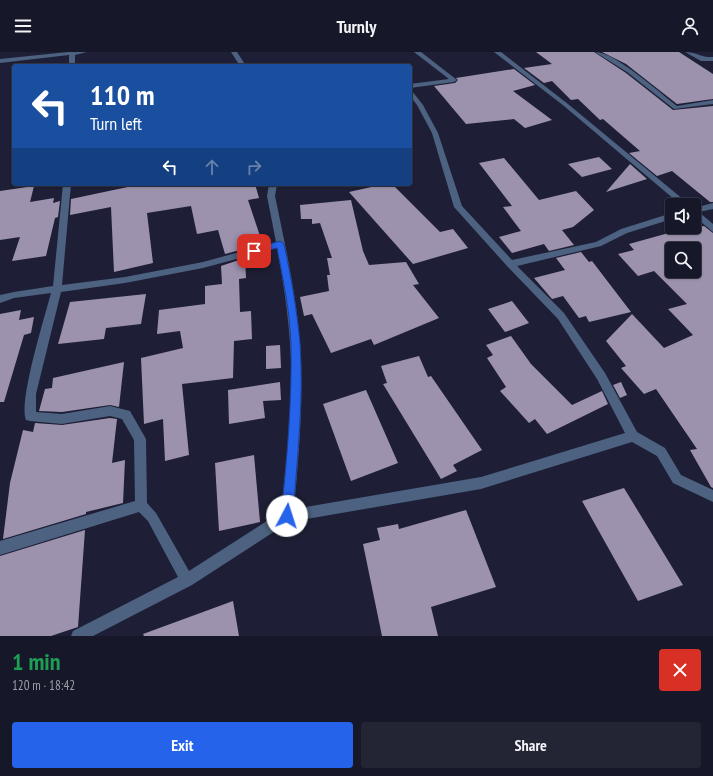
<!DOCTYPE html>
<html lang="en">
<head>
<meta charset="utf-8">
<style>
	:root { --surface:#161728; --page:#232434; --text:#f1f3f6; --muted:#9e9fa8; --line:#353645; --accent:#2563eb }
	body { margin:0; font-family:"PT Sans Narrow",sans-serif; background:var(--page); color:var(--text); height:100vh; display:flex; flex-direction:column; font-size:15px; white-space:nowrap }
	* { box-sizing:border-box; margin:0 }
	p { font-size:13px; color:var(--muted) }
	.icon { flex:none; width:22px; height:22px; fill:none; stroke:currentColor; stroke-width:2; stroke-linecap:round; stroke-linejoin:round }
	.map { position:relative; height:584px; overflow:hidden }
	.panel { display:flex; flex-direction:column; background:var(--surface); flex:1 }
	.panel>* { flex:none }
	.top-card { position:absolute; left:12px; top:12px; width:400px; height:122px; border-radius:4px; box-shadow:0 1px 3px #0004,0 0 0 1px var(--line); background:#1a4fa0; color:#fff; overflow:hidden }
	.controls { position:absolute; left:665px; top:146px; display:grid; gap:8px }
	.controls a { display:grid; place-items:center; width:36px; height:36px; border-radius:4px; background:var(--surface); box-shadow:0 1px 3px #0004,0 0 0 1px var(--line); font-size:20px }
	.pin { position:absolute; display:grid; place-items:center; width:34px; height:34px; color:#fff; margin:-17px; border-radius:8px; box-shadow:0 2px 6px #0006 }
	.me { position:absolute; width:44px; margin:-22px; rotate:5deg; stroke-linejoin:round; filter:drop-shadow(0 0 3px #0008) }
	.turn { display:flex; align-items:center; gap:14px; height:84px; padding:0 12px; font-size:18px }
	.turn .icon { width:52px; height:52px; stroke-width:2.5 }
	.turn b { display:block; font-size:28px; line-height:34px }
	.lanes { display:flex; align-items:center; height:38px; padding:0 12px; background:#0003; justify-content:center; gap:20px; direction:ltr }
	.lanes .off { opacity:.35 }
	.round { display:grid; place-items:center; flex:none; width:42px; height:42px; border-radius:4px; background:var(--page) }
	.headline { display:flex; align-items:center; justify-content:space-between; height:68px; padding:0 12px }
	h1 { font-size:24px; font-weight:700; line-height:30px; color:#1e9e55 }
	.button { display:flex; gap:8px; margin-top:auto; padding:8px 12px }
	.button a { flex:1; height:46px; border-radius:4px; background:var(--accent); color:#fff; font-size:16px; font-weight:700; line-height:46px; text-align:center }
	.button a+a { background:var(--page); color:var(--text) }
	header { display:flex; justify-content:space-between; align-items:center; height:52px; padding:0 12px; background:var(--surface); font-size:18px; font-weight:700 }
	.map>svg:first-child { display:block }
	.building { fill:#9d92ae; fill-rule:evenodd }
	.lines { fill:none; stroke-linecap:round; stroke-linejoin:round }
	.minor { fill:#4c6280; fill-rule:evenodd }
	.route { fill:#2563eb; stroke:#184099 }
</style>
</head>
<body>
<header><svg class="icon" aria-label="menu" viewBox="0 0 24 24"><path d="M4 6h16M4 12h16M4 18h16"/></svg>Turnly<svg class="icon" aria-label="person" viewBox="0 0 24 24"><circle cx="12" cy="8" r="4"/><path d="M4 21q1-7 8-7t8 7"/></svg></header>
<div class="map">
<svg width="713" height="584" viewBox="0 0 713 584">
	<rect width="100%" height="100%" fill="#1e1f36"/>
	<path class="building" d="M536 0H594L626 21 673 58 713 54V150H710L672 119 657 124 629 101 640 99 603 67 600 68 578 47 571 48 552 29 544 31 524 16 552 12Z
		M602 0H679L713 22V47L677 52 626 12Z
		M514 17 535 33 513 39 552 68 525 76 514 67 466 72 434 34 455 31 458 28 456 26Z
		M599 105 612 117 582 125 568 112Z
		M504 106 539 148 576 139 594 158 573 175 562 178 574 193 549 199 544 192 512 201 499 185 521 179 503 155 512 154 479 111Z
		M630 112 647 127 606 140Z
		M142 132H255L259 146 248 148 262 190 254 192 255 194 225 202 218 178 197 182 191 154 147 161 153 211 114 220 111 155 70 163 71 147Z
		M385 132H392L440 180 453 177 468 196 413 212 349 140Z
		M34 134 30 150 54 146 53 151 60 149 58 165 55 166 46 204 12 209 20 185 0 188V139Z
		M351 148 363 199 369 213 406 210 419 232 413 233 439 266 374 293 371 287 331 301 312 262 304 264 300 245 329 239 327 223H330L327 206H332L320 171 312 172V167H301L300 153Z
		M704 174 713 181V436L711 435 690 398 697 397 656 337 644 342 621 316 626 314 606 289 632 262 664 296 693 283 668 257 687 252 654 219 638 224 618 202 634 198 629 192 665 182ZM672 197H694V219H672Z
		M581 200 589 210 592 209 631 260 589 270 586 264 579 266 563 244 552 247 534 226 565 218 556 206Z
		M245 206 246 226 239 227 240 260 251 259 252 287 234 289 233 326 182 332 189 403 165 409 163 367 144 372 141 306 183 296 180 279 157 282 159 258 205 252V234L222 232 221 214Z
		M146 242 141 272 106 276 104 287 58 292 70 250Z
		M512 249 529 271 505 280 488 257Z
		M21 258 19 268 34 265 31 281 24 283 4 350H0V262Z
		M511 284 531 312 572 353 602 339 608 352 547 382 535 367 529 371 500 339 506 335 487 306 493 303 486 293Z
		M280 293 281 316 266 317V294Z
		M419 304 428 325 431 324 482 398 453 413 457 419 441 427 383 332 387 331 381 314Z
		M124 310 119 355 110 353 62 360 39 359 45 337 52 336 53 326Z
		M280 330 281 348 263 349 265 366 229 372 228 338Z
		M621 330 627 343 620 346 613 333Z
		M366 338 398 411 351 429 323 352Z
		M110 366 117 367 112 411 125 408 123 451 86 460V462L3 487 10 431 23 378 33 380 35 371 62 373Z
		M254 403 260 470 219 479 215 411Z
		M624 436 683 533 638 549 582 449Z
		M466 458 496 535 431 555 438 584H382L363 492 380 488 377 476 398 472 399 477Z
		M85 478 78 575 51 584H0V504Z
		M233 549 239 584H144L143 582Z"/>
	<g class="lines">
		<path class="minor" d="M68 0H87L75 3V14H69V3L0 11V7Z
			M231 0H237L246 14H240Z
			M414 0H421L457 28 454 30 410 36V32L449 27Z
			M494 0H501L568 52 690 153H681L564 54Z
			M595 0C615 0 660 41 677 54L713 48V52L674 57 627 20Z
			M685 0C696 0 702 6 713 5V9H701Z
			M410 38 412 39 423 53 438 81 462 154 512 208 596 190 621 177 672 161V167L627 181 601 194 517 214 564 261 605 321 637 380 665 396 681 423 713 438V450L673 431 657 404 632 390 481 437 289 470 192 533 93 584H71L73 579 178 525 148 469 139 460 0 503V489L135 449 134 388 122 367 110 364 62 372 30 369 26 368C18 350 45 264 51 241L14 246 0 251V243L14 240 53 234 63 132H71L62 233 125 225 203 210 276 190 267 144 269 132H277L275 144C285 192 296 241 300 290 304 346 299 401 294 457L481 425 625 381 597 327 558 267 507 214 454 155 432 81 417 53 410 44ZM277 196C284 234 290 272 291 311 292 361 286 411 281 460L189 519 156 461 147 451 146 387 130 359 110 354 62 362 36 360V342L61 240 125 231 203 216Z
			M713 151V157L699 160 713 172V180L694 164V156Z"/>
	</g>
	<path class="route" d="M280 189 284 192C291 225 297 258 300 291 304 348 297 407 293 464L291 468 287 470 283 468 281 464C287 407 292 350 291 293 290 260 283 227 277 196L254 202 251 199 252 197Z"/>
</svg>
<div class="controls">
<a><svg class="icon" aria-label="sound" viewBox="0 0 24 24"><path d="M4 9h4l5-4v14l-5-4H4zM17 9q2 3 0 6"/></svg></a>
<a><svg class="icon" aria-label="search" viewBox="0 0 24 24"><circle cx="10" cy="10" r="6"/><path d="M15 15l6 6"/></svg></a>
</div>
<div class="pin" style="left:254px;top:199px;background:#d93025"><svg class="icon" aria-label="arrive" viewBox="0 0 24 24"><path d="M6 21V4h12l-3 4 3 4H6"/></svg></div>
<svg class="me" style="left:287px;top:464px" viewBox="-20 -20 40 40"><circle r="19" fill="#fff"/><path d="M0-13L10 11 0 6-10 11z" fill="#2563eb"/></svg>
<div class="top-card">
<div class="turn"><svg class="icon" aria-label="left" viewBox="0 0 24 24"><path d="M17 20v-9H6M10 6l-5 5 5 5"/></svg><div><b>110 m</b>Turn left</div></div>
<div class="lanes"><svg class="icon" aria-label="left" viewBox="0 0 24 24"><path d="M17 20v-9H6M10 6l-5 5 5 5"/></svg><svg class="icon off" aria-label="ahead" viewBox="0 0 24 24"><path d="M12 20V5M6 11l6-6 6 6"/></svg><svg class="icon off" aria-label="right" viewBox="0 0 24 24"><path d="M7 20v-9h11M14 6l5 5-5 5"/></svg></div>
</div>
</div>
<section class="panel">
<div class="headline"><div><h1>1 min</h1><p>120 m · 18:42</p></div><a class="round" style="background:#d93025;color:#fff"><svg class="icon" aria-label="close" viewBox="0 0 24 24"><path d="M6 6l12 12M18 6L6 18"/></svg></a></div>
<div class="button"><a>Exit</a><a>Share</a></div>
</section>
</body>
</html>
